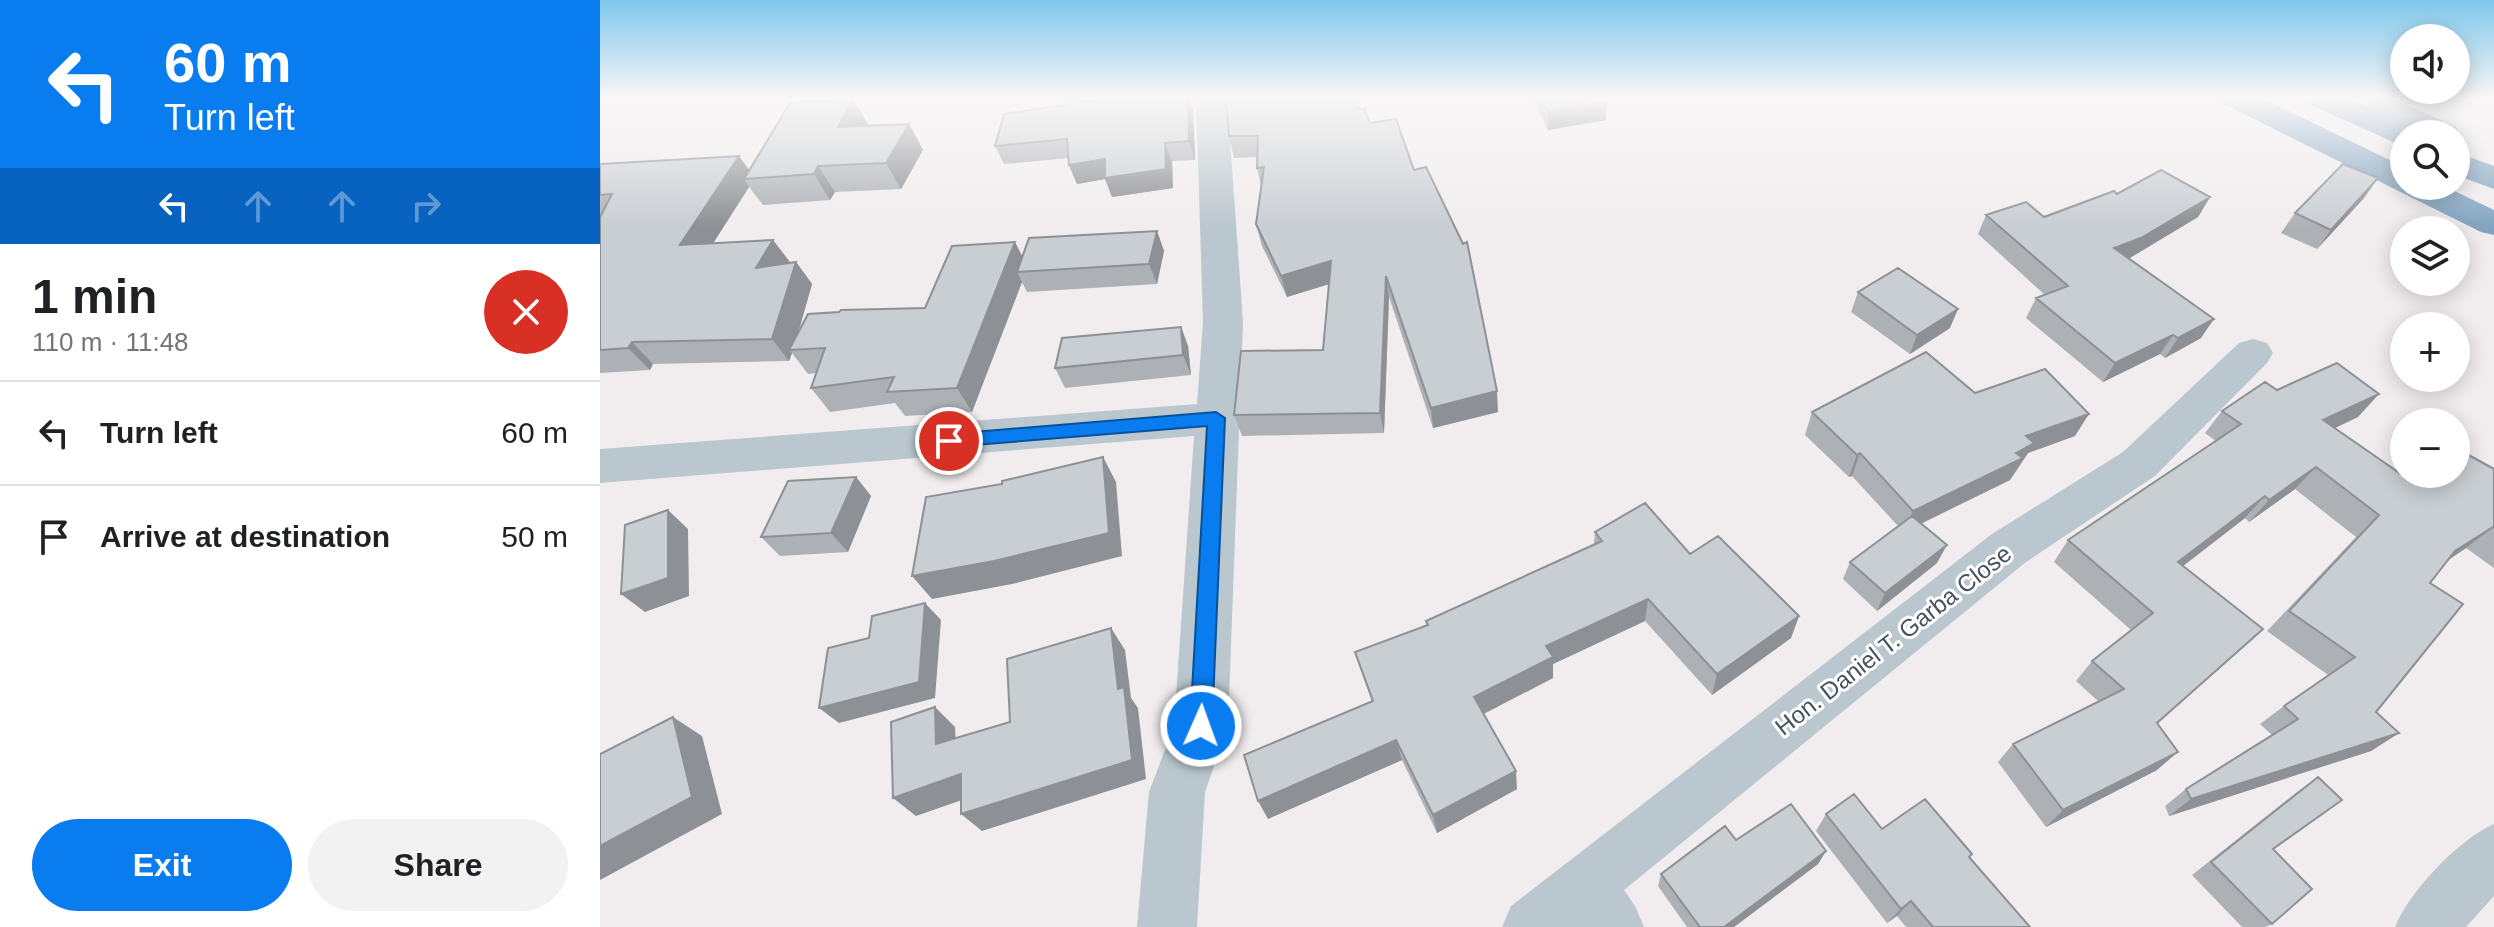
<!DOCTYPE html>
<html lang="en">
<head>
<meta charset="utf-8">
<style>
	:root { --surface:#fff; --page:#f2f2f2; --text:#202124; --muted:#757577; --line:#e0e0e0; --accent:#097cef }
	body { margin:0; font-family:Helvetica,sans-serif; background:var(--page); color:var(--text); height:100vh; display:flex; flex-direction:column; font-size:30px; white-space:nowrap }
	* { box-sizing:border-box; margin:0 }
	p { font-size:26px; color:var(--muted) }
	.icon { flex:none; width:44px; height:44px; fill:none; stroke:currentColor; stroke-width:2; stroke-linecap:round; stroke-linejoin:round }
	.map { position:relative; flex:1; overflow:hidden }
	.drawer { display:flex; flex-direction:column; background:var(--surface); width:600px }
	.drawer>* { flex:none }
	.guide { background:#097cef; color:#fff; overflow:hidden }
	.fabs { position:absolute; left:1790px; top:24px; display:grid; gap:16px }
	.fabs a { display:grid; place-items:center; width:80px; height:80px; border-radius:50%; background:var(--surface); box-shadow:0 4px 20px #0003; font-size:40px }
	.pin { position:absolute; display:grid; place-items:center; width:68px; height:68px; color:#fff; margin:-34px; border:4px solid #fff; border-radius:50%; box-shadow:0 2px 8px #0007 }
	.me { position:absolute; width:88px; margin:-44px; rotate:2deg; stroke-linejoin:round; filter:drop-shadow(0 0 6px #0008) }
	.turn { display:flex; align-items:center; gap:28px; height:168px; padding:0 32px; font-size:36px }
	.turn .icon { width:104px; height:104px; stroke-width:2.5 }
	.turn b { display:block; font-size:56px; line-height:68px }
	.lanes { display:flex; align-items:center; height:76px; padding:0 32px; background:#0003; justify-content:center; gap:40px; direction:ltr }
	.lanes .off { opacity:.35 }
	.round { display:grid; place-items:center; flex:none; width:84px; height:84px; border-radius:42px; background:var(--page) }
	.overview { display:flex; align-items:center; justify-content:space-between; height:136px; padding:0 32px }
	h1 { font-size:48px; font-weight:700; line-height:60px }
	.cta { display:flex; gap:16px; margin-top:auto; padding:16px 32px }
	.cta a { flex:1; height:92px; border-radius:48px; background:var(--accent); color:#fff; font-size:32px; font-weight:700; line-height:92px; text-align:center }
	.cta a+a { background:var(--page); color:var(--text) }
	ul { padding:0; list-style:none }
	li { display:flex; align-items:center; gap:24px; height:104px; padding:0 32px; border-top:2px solid var(--line) }
	li div { flex:1 }
	li b { display:block; font-size:30px }
	li em { font-style:normal }
	main { display:flex; flex:1; min-height:0 }
	.map>svg:first-child { display:block }
	.lines { fill:none; stroke-linecap:round; stroke-linejoin:round }
	.minor { fill:#bac7ce; fill-rule:evenodd }
	.highway { fill:#81a4c1; fill-rule:evenodd }
	.wall { fill:#adb1b5 }
	.shaded-wall { fill:#8d9094 }
	.building { fill:#c9ced3; stroke:#8d9094; stroke-width:2 }
	.route { fill:#097cef; stroke:#06519b; stroke-width:2 }
	.labels { text-anchor:middle; dominant-baseline:central; stroke-width:6; stroke-linejoin:round; paint-order:stroke }
	.street-label { font-size:24px; fill:#44535d; stroke:#fff }
</style>
</head>
<body>
<main>
<section class="drawer">
<div class="guide">
<div class="turn"><svg class="icon" aria-label="left" viewBox="0 0 24 24"><path d="M17 20v-9H6M10 6l-5 5 5 5"/></svg><div><b>60 m</b>Turn left</div></div>
<div class="lanes"><svg class="icon" aria-label="left" viewBox="0 0 24 24"><path d="M17 20v-9H6M10 6l-5 5 5 5"/></svg><svg class="icon off" aria-label="ahead" viewBox="0 0 24 24"><path d="M12 20V5M6 11l6-6 6 6"/></svg><svg class="icon off" aria-label="ahead" viewBox="0 0 24 24"><path d="M12 20V5M6 11l6-6 6 6"/></svg><svg class="icon off" aria-label="right" viewBox="0 0 24 24"><path d="M7 20v-9h11M14 6l5 5-5 5"/></svg></div>
</div>
<div class="overview"><div><h1>1 min</h1><p>110 m · 11:48</p></div><a class="round" style="background:#d93025;color:#fff"><svg class="icon" aria-label="close" viewBox="0 0 24 24"><path d="M6 6l12 12M18 6L6 18"/></svg></a></div>
<ul>
<li><svg class="icon" aria-label="left" viewBox="0 0 24 24"><path d="M17 20v-9H6M10 6l-5 5 5 5"/></svg><div><b>Turn left</b></div><em>60 m</em></li>
<li><svg class="icon" aria-label="arrive" viewBox="0 0 24 24"><path d="M6 21V4h12l-3 4 3 4H6"/></svg><div><b>Arrive at destination</b></div><em>50 m</em></li>
</ul>
<div class="cta"><a>Exit</a><a>Share</a></div>
</section>
<div class="map">
<svg width="1894" height="927" viewBox="0 0 1894 927">
	<rect width="100%" height="100%" fill="#f1edee"/>
	<g class="lines">
		<path class="minor" d="M627 97 643 322 628 726 605 792 597 927H537L549 792 574 726 594 436 0 483V449L597 404 603 322 596 98Z
			M1653 339 1667 343 1673 353 1667 363 1555 476 1426 562 1024 890 1035 906 1044 927H902L911 906 1392 534 1523 452 1639 343Z
			M1894 824V896L1866 927H1795C1809 892 1859 839 1894 824Z"/>
		<path class="highway" d="M1620 97H1660L1804 167V186H1844L1894 210V235L1881 232 1624 104Z
			M1705 97H1746L1767 107 1770 98H1792L1856 127 1860 134 1856 140V134H1804V147L1709 104Z
			M1856 152 1894 166V189L1856 175Z"/>
	</g>
	<path class="wall" d="M516 97H590L593 110 595 160 572 161 573 188 512 197 505 179 477 184 469 165 468 158 404 164 395 146Z
		M932 97H1005L1007 101 1006 120 948 130Z
		M759 109 770 123 898 412 833 428 789 297 784 433 642 436 634 415 723 350 729 284 687 297 662 246 656 224 661 186 657 168V157L634 158 629 136Z
		M268 124 267 126 309 124 323 150 301 189 235 192 230 200 163 205 149 187 113 243 190 262 189 263 196 262 212 284 198 334 325 308 422 256 557 231 564 251 557 284 427 292 422 282 372 412 305 416 295 403 230 412 211 388 216 373 208 374 192 353 189 361 53 364 50 370 0 373V164L149 170Z
		M1517 194 1610 197 1598 217 1528 258 1601 338 1565 358 1560 354 1503 382 1426 318 1436 298 1445 295 1378 234 1386 215 1444 217Z
		M1764 198 1717 249 1681 233 1695 213Z
		M1258 292 1350 328 1310 354 1251 312Z
		M581 327 588 346 591 375 465 388 455 368Z
		M1677 390 1758 417 1735 428 1799 473 1804 467V474L1894 469V568L1866 548 1847 561 1830 583 1776 712 1799 733 1771 751 1569 816 1565 806 1586 789 1672 735 1660 724 1684 706 1728 675 1667 631 1756 537 1695 489 1649 522 1645 518 1582 566 1558 724 1557 770 1446 827 1398 762 1413 744 1499 702 1476 681 1492 661 1531 630 1454 562 1468 540 1616 441 1605 433 1622 411Z
		M1375 393 1475 436 1428 453 1410 480 1321 524 1337 563 1277 611 1243 579 1250 562 1298 526 1252 476 1249 477 1205 435 1212 412Z
		M256 477 271 496 248 552 180 556 161 537Z
		M995 532 1090 554 1199 616 1191 638 1112 695 1045 621 953 664V678L884 714 917 789 837 833 802 760 668 819 772 702 755 652 827 626 826 621 994 545Z
		M1718 777 1673 849 1672 924 1665 927H1642L1592 875 1697 792Z
		M1226 814 1282 829 1369 857 1430 927H1306L1297 916 1287 923 1216 831Z
		M1226 851 1218 864 1134 927H1087L1058 886 1061 874Z"/>
	<path class="shaded-wall" d="M588 97H590L593 110 595 160 589 141Z
		M253 99 268 124 254 153 238 127Z
		M1007 101 1006 120 948 130V111Z
		M309 124 323 150 301 189 286 163Z
		M565 143 572 161 573 188 512 197 505 179 477 184 469 165Z
		M139 156 155 178 144 179 149 187 98 267 80 245Z
		M218 166 235 192 230 200 214 174Z
		M1778 178 1764 198 1717 249 1731 230Z
		M1610 197 1598 217 1530 258 1503 268 1514 248Z
		M557 231 564 251 557 284 549 264Z
		M173 240 190 262 173 291 156 268Z
		M415 242 428 267 417 272 422 282 372 412 357 388Z
		M731 261 736 282 687 297 681 276Z
		M196 262 212 284 193 350H189L192 353 189 361 172 339Z
		M786 276 789 297 784 433 780 413Z
		M1358 309 1350 328 1310 354 1317 335Z
		M1614 319 1601 338 1565 358 1578 338Z
		M581 327 588 346 591 375 583 355Z
		M1573 335 1560 354 1503 382 1515 363Z
		M32 342 53 364 50 370 28 348Z
		M897 391 898 412 833 428 831 408Z
		M1779 394 1758 417 1703 443 1723 420Z
		M1489 414 1475 436 1428 453 1410 480 1303 532 1313 511 1426 436Z
		M1260 453 1252 476 1249 477 1257 455Z
		M503 457 516 482 522 556 412 584 332 599 312 576Z
		M1716 467 1695 489 1649 522 1669 500Z
		M256 477 271 496 248 552 231 533Z
		M1665 496 1645 518 1560 584 1578 562Z
		M68 510 88 529 89 596 45 612 21 594Z
		M1893 527 1866 548 1829 573 1855 551Z
		M1347 545 1337 563 1277 611 1285 593Z
		M1048 599 1045 621 953 664V678L877 717 874 697 946 646Z
		M325 603 341 620 335 698 239 723 219 708Z
		M1199 616 1191 638 1112 695 1117 674Z
		M511 628 525 650 531 698 538 708 546 779 382 831 361 814 518 689Z
		M335 707 355 727 357 763 336 744Z
		M73 717 102 736 122 814 0 880V846Z
		M1799 733 1771 751 1569 816 1591 799Z
		M796 740 802 760 668 819 658 801Z
		M1578 752 1557 770 1446 827 1463 810Z
		M916 771 917 789 837 833 833 815Z
		M361 774 382 793 316 816 293 798Z
		M1226 851 1218 864 1134 927H1124Z
		M1311 901 1297 916 1287 923 1301 909Z"/>
	<path class="building" d="M516 97H588L589 141 565 143 566 169 505 178V159L469 165 467 139 395 146 404 114Z
		M626 97H757L759 109 764 108 770 123 796 119 814 170 826 167 863 244 867 242 897 391 831 408 786 276 780 413 634 415 641 351 723 350 731 261 681 276 656 224 664 167 657 168 658 136H629Z
		M941 97H1005L1007 101 948 111Z
		M253 99 238 127 309 124 286 163 218 166 214 174 144 179 190 103Z
		M139 156 80 245 173 240 156 268 196 262 172 339 32 342 28 348 0 350V217L12 194 0 195V164Z
		M1743 164 1778 178 1731 230 1695 213Z
		M1561 170 1610 197 1541 238 1514 248 1614 319 1578 338 1573 335 1515 363 1436 298 1468 286 1386 215 1426 202 1444 217 1514 191 1517 194Z
		M557 231 549 264 417 272 429 238Z
		M415 242 357 388 287 392 294 377 211 388 225 348 189 350 208 314 239 312 241 310 325 308 352 246Z
		M1298 268 1358 309 1317 335 1258 292Z
		M581 327 583 355 455 368 462 338Z
		M1326 352 1375 393 1445 369 1489 414 1426 436 1434 443 1416 453 1423 458 1313 511 1260 453 1257 455 1212 412Z
		M1737 363 1779 394 1723 420 1801 474 1804 472V474H1856V448L1894 469V527H1893L1855 551 1830 583 1863 604 1776 712 1799 733 1591 799 1586 789 1698 719 1684 706 1755 657 1689 611 1779 515 1716 467 1669 500 1665 496 1578 562 1663 629 1557 723 1578 752 1463 810 1413 744 1524 689 1492 661 1553 613 1468 540 1641 424 1622 411 1665 382 1677 390Z
		M503 457 509 533 394 561 312 576 326 497 402 484V481Z
		M256 477 231 533 161 537 188 481Z
		M1045 503 1090 554 1118 536 1199 616 1117 674 1048 599 946 646 953 657 874 697 916 771 833 815 796 740 658 801 644 755 773 701 755 652 828 625 826 621 1002 541 995 532Z
		M68 510V578L21 594 25 525Z
		M1312 516 1347 545 1285 593 1250 562Z
		M325 603 319 682 219 708 228 648 269 638 272 616Z
		M511 628 518 689 524 687 532 760 361 814V774L293 798 291 722 335 707 336 744 410 722 407 659Z
		M73 717 92 797 0 846V754Z
		M1718 777 1742 800 1673 849 1712 889 1672 924 1611 862Z
		M1254 794 1282 829 1325 799 1372 854 1369 857 1430 927H1333L1311 901 1301 909 1226 814Z
		M1191 804 1226 851 1124 927H1100L1061 874 1125 826 1136 840Z"/>
	<linearGradient id="sky" x2="0" y2="1"><stop stop-color="#7fc7ec"/><stop offset="0.43" stop-color="#f9f7f7"/><stop offset="1" stop-color="#f9f7f7" stop-opacity="0"/></linearGradient>
	<rect width="1894" height="227" fill="url(#sky)"/>
	<path class="route" d="M616 412 625 418 612 726 609 733 601 736 593 733 590 726 607 426 349 447 340 441 349 434Z"/>
	<g class="labels">
		<g class="street-label">
			<text transform="translate(1293 640) rotate(-38)">Hon. Daniel T. Garba Close</text>
		</g>
	</g>
</svg>
<div class="fabs">
<a><svg class="icon" aria-label="sound" viewBox="0 0 24 24"><path d="M4 9h4l5-4v14l-5-4H4zM17 9q2 3 0 6"/></svg></a>
<a><svg class="icon" aria-label="search" viewBox="0 0 24 24"><circle cx="10" cy="10" r="6"/><path d="M15 15l6 6"/></svg></a>
<a><svg class="icon" aria-label="layers" viewBox="0 0 24 24"><path d="M12 4l9 5-9 5-9-5zM3 14l9 5 9-5"/></svg></a>
<a>+</a>
<a>−</a>
</div>
<div class="pin" style="left:349px;top:441px;background:#d93025"><svg class="icon" aria-label="arrive" viewBox="0 0 24 24"><path d="M6 21V4h12l-3 4 3 4H6"/></svg></div>
<svg class="me" style="left:601px;top:726px" viewBox="-20 -20 40 40"><circle r="17" fill="#097cef" stroke="#fff" stroke-width="3"/><path d="M0-11L8 9 0 5-8 9z" fill="#fff"/></svg>
</div>
</main>
</body>
</html>
